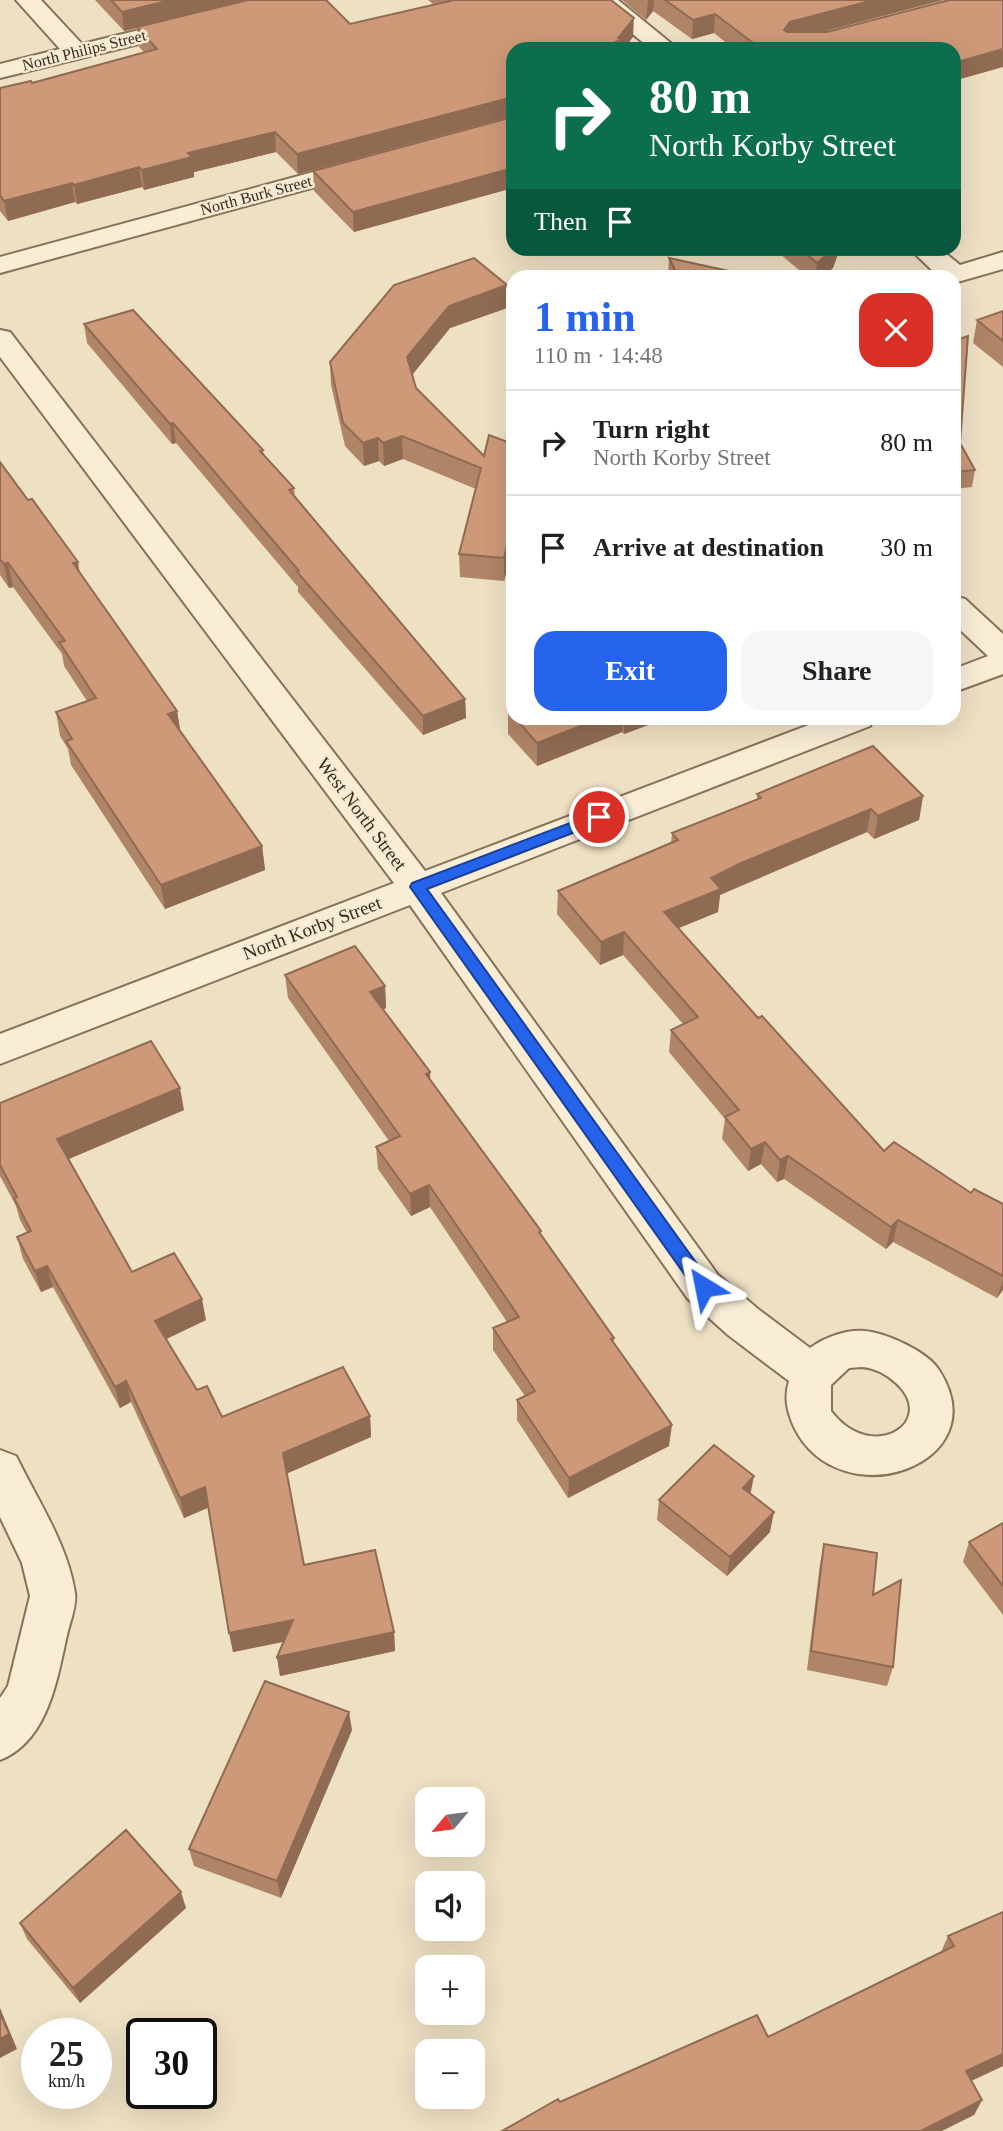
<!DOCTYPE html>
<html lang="en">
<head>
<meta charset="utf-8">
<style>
	:root { --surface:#fff; --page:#f6f6f6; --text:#202124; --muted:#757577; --line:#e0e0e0; --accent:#2563eb }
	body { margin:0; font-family:Georgia,serif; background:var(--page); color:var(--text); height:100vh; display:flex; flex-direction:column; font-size:26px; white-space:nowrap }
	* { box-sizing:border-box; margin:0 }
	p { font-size:23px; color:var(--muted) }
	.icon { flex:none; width:38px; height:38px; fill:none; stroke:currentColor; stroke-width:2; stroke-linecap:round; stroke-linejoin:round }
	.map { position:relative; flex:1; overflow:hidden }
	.panel { position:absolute; left:506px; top:270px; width:455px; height:455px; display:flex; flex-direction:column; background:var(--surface); border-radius:21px; box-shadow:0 7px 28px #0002 }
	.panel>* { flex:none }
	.top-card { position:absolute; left:506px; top:42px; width:455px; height:214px; border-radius:21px; box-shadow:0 7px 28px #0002; background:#0b6e4f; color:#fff; overflow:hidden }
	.needle { width:46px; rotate:241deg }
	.fabs { position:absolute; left:415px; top:1787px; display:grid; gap:14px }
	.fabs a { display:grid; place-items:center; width:70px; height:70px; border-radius:14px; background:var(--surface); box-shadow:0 7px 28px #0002; font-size:35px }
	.speed { position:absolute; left:21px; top:2018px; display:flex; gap:14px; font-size:35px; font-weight:700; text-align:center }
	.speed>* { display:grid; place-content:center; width:91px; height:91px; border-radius:50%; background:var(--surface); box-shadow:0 7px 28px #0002; line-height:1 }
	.speed small { font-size:18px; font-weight:400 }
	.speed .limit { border:4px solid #111; border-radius:10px; background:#fff; color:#111 }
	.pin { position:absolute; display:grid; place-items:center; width:60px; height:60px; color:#fff; margin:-30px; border:4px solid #fff; border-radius:50%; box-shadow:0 2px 7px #0007 }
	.me { position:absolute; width:77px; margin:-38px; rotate:325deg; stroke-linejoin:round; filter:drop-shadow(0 0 5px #0008) }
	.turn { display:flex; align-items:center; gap:24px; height:147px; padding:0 28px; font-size:32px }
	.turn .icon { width:91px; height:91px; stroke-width:2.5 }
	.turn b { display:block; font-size:49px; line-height:60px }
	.then { display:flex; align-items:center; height:66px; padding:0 28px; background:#0003; gap:14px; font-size:26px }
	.round { display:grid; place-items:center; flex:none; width:74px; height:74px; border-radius:21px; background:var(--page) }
	.overview { display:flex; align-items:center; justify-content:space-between; height:119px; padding:0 28px }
	h1 { font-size:42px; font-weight:600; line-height:52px; color:var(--accent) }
	.cta { display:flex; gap:14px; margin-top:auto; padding:14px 28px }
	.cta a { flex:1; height:80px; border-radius:21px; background:var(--accent); color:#fff; font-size:28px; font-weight:600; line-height:80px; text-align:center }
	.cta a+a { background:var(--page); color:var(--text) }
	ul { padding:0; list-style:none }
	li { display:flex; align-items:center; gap:21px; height:105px; padding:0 28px; border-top:2px solid var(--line) }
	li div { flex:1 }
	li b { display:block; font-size:26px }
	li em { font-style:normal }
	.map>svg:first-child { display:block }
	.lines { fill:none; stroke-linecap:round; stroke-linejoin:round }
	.minor-casing { stroke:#887159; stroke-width:4 }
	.tertiary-casing { stroke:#887159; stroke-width:4 }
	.minor { fill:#f9edd6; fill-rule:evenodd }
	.tertiary { fill:#f9edd6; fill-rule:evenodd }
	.wall { fill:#b08467 }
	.shaded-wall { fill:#906b54 }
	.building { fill:#cd9978; stroke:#906b54; stroke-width:2 }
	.route { fill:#2563eb; stroke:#184099; stroke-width:2 }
	.labels { text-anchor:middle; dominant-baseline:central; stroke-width:5; stroke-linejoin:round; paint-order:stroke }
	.far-street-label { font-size:16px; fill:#382a1e; stroke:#f6ead2 }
	.street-label { font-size:19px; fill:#382a1e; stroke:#f6ead2 }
</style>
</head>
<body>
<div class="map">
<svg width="1003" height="2131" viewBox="0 0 1003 2131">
	<rect width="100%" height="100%" fill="#eee0c3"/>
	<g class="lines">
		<g class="minor-casing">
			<path id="minor" d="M591 0H618L678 49H651Z
				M365 158 374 161 378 166 374 171 0 273V257Z
				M909 248H939L960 265 1003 252V269L954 283V276H938Z
				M0 330 10 332 425 871 827 718H874L870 726 441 893 718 1275 758 1309 810 1348C825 1337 847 1329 865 1331 886 1333 927 1351 939 1370 1000 1465 839 1520 794 1427 787 1411 784 1397 789 1381L728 1335 688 1299 410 905 0 1064V1034L394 883 0 357ZM862 1367C875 1368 886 1374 896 1383 939 1422 872 1465 831 1411V1385L849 1368Z
				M954 596 965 599 1003 634V674L954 692V669L988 656 954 624Z
				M0 1450 16 1456C37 1499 68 1545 75 1593 77 1605 70 1622 67 1635 57 1680 48 1741 0 1760V1698L8 1686 30 1596 22 1563 0 1517Z"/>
		</g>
		<g class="tertiary-casing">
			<path id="tertiary" d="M16 0H41L82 44 262 0H302L298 5 0 78V64L60 49Z"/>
		</g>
		<use href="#minor" class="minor"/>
		<use href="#tertiary" class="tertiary"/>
	</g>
	<path class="wall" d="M95 0H326L350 24 434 5 428 0H611L633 37 513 49V117L298 174 276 152 194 172V177L144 190 142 187 77 204 75 202 8 221 0 211V88L32 83 144 52 139 47 137 28 124 31Z
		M622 0H943L822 32 1003 0 957 80 954 78V49H734L714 33 692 39 653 11 646 20Z
		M513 117V188L354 232 314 191 313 171Z
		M773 248H840L833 268 823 276H806Z
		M669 258 752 276H668Z
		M507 285V308L450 328 412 375 416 388 484 456 513 444V543L504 581 460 577 459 554 476 489 403 459 384 466 379 461 364 466 345 446 331 385 330 362Z
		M1003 311V367L973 343 977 320Z
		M84 324 263 450 264 456 294 488 295 496 465 699 466 718 423 735 298 592V587L176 443 172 444 87 343Z
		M954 341 960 443 975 470 972 487 954 489Z
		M0 462 177 711 180 731 262 846 265 870 165 909 71 765 68 749 60 736 56 712 87 701 64 666 62 654 13 587 9 588 0 575Z
		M513 709V718H667L624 734 622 732 537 766 508 734V710Z
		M757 794 923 796 919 820 874 839 867 832 736 887 720 895 718 912 678 928 758 1018 884 1151 971 1193 1003 1204V1290L997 1298 893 1242 886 1249 784 1179 777 1182 761 1164 748 1171 722 1139 725 1119 669 1052 671 1030 683 1024 623 955 600 965 557 914 558 891 671 843 672 833 757 799Z
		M285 975 385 986 386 1008 383 1010 431 1081 541 1231V1235L614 1338V1344L669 1446 568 1498 517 1420V1400L525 1396 493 1350V1328L507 1322 430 1207 411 1216 378 1169 376 1147 389 1141 288 998Z
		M0 1103 184 1110 68 1159 132 1272 206 1320 166 1339 197 1390 222 1417 370 1416 371 1437 287 1473 304 1565 394 1632 395 1651 280 1676 277 1657 283 1642 233 1652 208 1508 184 1518 131 1402 120 1408 53 1287 41 1292 23 1259 17 1237 27 1233 20 1220 16 1206 0 1176Z
		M751 1494 770 1532 727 1576 657 1520 659 1500Z
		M1003 1523V1615L963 1562 969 1542Z
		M824 1544 873 1595 893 1667 887 1686 807 1670 820 1564Z
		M352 1730 281 1898 194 1866 189 1849Z
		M186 1908 80 2003 27 1939 20 1923Z
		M1003 1912V2066L971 2081 982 2100 974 2115 560 2102 768 2037 941 1952 948 1936Z"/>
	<path class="shaded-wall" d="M171 0H251L124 31 122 12Z
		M648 0H654L653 11 646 20Z
		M874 0H943L788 41 784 30 790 22Z
		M715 14 714 33 692 39 693 20Z
		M634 18 633 37 624 49H613V43Z
		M1003 49V67L957 80 961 61Z
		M512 97V116L298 174 297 154Z
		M275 132 276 152 194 172V177L144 190 142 170 188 153Z
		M139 167 142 187 77 204 74 185Z
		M513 168V188L354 232 353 212Z
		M72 183 75 202 8 221 4 201Z
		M835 248H840L833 268 823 276H816L817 263Z
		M507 285V308L450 328 408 380 407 357 449 306Z
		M173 423 176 443 172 444 170 424Z
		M402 436 403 459 384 466 383 443Z
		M378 438 379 461 364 466 363 443Z
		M513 520V543L504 581V558Z
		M78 562 82 586 73 563Z
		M8 563 13 587 9 588 4 564Z
		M465 699 466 718 423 735V716Z
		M177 711 181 735 168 714Z
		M601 718H623L622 732 537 766V743Z
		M625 718H667L624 734Z
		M923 796 919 820 874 839 878 816Z
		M871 809 867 832 720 895 718 912 662 935 664 912 711 878 739 864Z
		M262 846 265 870 165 909 161 885Z
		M624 932 623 955 600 965 601 942Z
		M385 986 386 1008 371 1015 370 992Z
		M430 1072 431 1095 426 1074Z
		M180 1088 184 1110 62 1162 57 1139Z
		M765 1142 761 1164 748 1171 751 1149Z
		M788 1156 784 1179 777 1182 780 1160Z
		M429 1185 430 1207 411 1216 410 1194Z
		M898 1220 893 1242 886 1249 891 1227Z
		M47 1266 53 1287 41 1292 35 1271Z
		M1003 1280V1290L997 1298Z
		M202 1299 206 1320 160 1342 155 1321Z
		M126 1381 131 1402 120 1408 115 1387Z
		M370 1416 371 1437 286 1474 283 1453Z
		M672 1425 669 1446 568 1498 569 1478Z
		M754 1476 750 1496 743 1488Z
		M205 1487 209 1507 184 1518 180 1498Z
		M774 1512 770 1532 727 1576 730 1557Z
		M293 1620 296 1639 233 1652 229 1633Z
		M394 1632 395 1651 280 1676 277 1657Z
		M349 1712 352 1730 281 1898 277 1881Z
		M181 1892 186 1908 80 2003 73 1988Z
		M0 2008 17 2049 0 2058Z
		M1003 2054V2066L958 2087 966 2071Z
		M982 2100 974 2115 942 2131H921Z"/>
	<path class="building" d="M111 0H171L122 12Z
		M248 0H326L350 24 450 1 449 0H611L634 18 618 38 621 40 613 43 621 49H513V97L297 154 275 132 188 153 192 157 142 170 139 167 74 185 72 183 4 201 0 195V88L31 81 32 83 157 49 137 27Z
		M665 0H874L790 22 784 30 787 32H827L949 0H1003V49L961 61 954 56V49H761L715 14 693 20Z
		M513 117V168L353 212 313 171Z
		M799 248H835L817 263Z
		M474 258 507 285 449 306 407 357 416 388 484 456 489 435 513 444V520L504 558 459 554 481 468 402 436 383 443 378 438 363 443 343 423 330 362 394 285Z
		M669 258 752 276H678Z
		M133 310 263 450 260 451 294 488 289 490 465 699 423 716 297 572 299 571 173 423 170 424 84 324Z
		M1003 311V341L977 320Z
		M968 336 960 443 975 470 954 472V341Z
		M0 462 28 500 32 499 78 562 73 563 177 711 168 714 262 846 161 885 66 741 72 739 56 712 96 698 59 642 65 641 8 563 4 564 0 559Z
		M513 709V716L508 710Z
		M515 718H601L537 743Z
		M873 746 923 796 878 816 871 809 739 864 711 878 721 889 664 912 758 1018 762 1016 884 1151 894 1142 971 1193 974 1189 1003 1204V1276L898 1220 891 1227 788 1156 780 1160 765 1142 751 1149 725 1117 739 1110 671 1030 698 1017 624 932 601 942 558 891 678 840 672 833 761 798 757 794Z
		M355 946 385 986 370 992 430 1072 426 1074 541 1231 539 1232 614 1338 611 1339 672 1425 569 1478 517 1400 535 1391 493 1328 519 1317 429 1185 410 1194 376 1147 400 1136 285 975Z
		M151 1041 180 1088 57 1139 132 1272 174 1253 202 1299 155 1321 197 1390 207 1386 222 1417 343 1367 370 1416 283 1453 304 1565 375 1550 394 1632 277 1657 293 1620 229 1633 205 1487 180 1498 126 1381 115 1387 47 1266 35 1271 17 1237 31 1231 14 1198 17 1197 0 1165V1103Z
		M714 1445 754 1476 743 1488 774 1512 730 1557 659 1500Z
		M1003 1523V1586L969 1542Z
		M824 1544 877 1553 873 1595 901 1580 893 1667 811 1651Z
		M265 1681 349 1712 277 1881 189 1849Z
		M126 1830 181 1892 73 1988 20 1923Z
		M1003 1912V2054L966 2071 982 2100 921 2131H502L558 2099 560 2102 757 2015 768 2037 954 1946 948 1936Z
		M0 2013 9 2034 0 2039Z"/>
	<path class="route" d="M599 812 604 814 606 817 604 821 427 889 710 1282 712 1287 710 1292H697L410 887 412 883Z"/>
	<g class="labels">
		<g class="far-street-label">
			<text transform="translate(84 50) rotate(-14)">North Philips Street</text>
			<text transform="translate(256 195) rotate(-15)">North Burk Street</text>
		</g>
		<g class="street-label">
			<text transform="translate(362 814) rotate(53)">West North Street</text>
			<text transform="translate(312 928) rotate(-21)">North Korby Street</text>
		</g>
	</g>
</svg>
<div class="fabs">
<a><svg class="needle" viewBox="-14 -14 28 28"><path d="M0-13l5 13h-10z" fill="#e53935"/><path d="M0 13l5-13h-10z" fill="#757577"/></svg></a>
<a><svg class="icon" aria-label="sound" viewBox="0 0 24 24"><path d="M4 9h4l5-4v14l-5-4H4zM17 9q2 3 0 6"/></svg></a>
<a>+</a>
<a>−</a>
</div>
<div class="speed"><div>25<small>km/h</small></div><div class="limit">30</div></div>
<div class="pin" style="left:599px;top:817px;background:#d93025"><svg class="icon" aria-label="arrive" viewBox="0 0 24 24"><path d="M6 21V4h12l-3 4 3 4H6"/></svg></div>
<svg class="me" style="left:704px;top:1287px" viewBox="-20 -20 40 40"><path d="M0-17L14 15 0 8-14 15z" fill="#2563eb" stroke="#fff" stroke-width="4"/></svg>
<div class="top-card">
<div class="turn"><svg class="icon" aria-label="right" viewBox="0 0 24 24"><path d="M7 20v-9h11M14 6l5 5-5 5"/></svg><div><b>80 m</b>North Korby Street</div></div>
<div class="then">Then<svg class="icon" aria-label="arrive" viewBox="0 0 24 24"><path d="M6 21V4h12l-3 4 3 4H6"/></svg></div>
</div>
<section class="panel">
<div class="overview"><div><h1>1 min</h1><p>110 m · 14:48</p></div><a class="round" style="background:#d93025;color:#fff"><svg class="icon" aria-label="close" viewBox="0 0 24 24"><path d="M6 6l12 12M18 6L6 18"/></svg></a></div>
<ul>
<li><svg class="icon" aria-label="right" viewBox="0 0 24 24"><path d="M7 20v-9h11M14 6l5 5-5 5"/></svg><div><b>Turn right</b><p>North Korby Street</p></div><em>80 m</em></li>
<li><svg class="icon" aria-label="arrive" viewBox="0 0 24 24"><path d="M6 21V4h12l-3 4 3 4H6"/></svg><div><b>Arrive at destination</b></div><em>30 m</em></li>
</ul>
<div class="cta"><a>Exit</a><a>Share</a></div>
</section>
</div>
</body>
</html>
